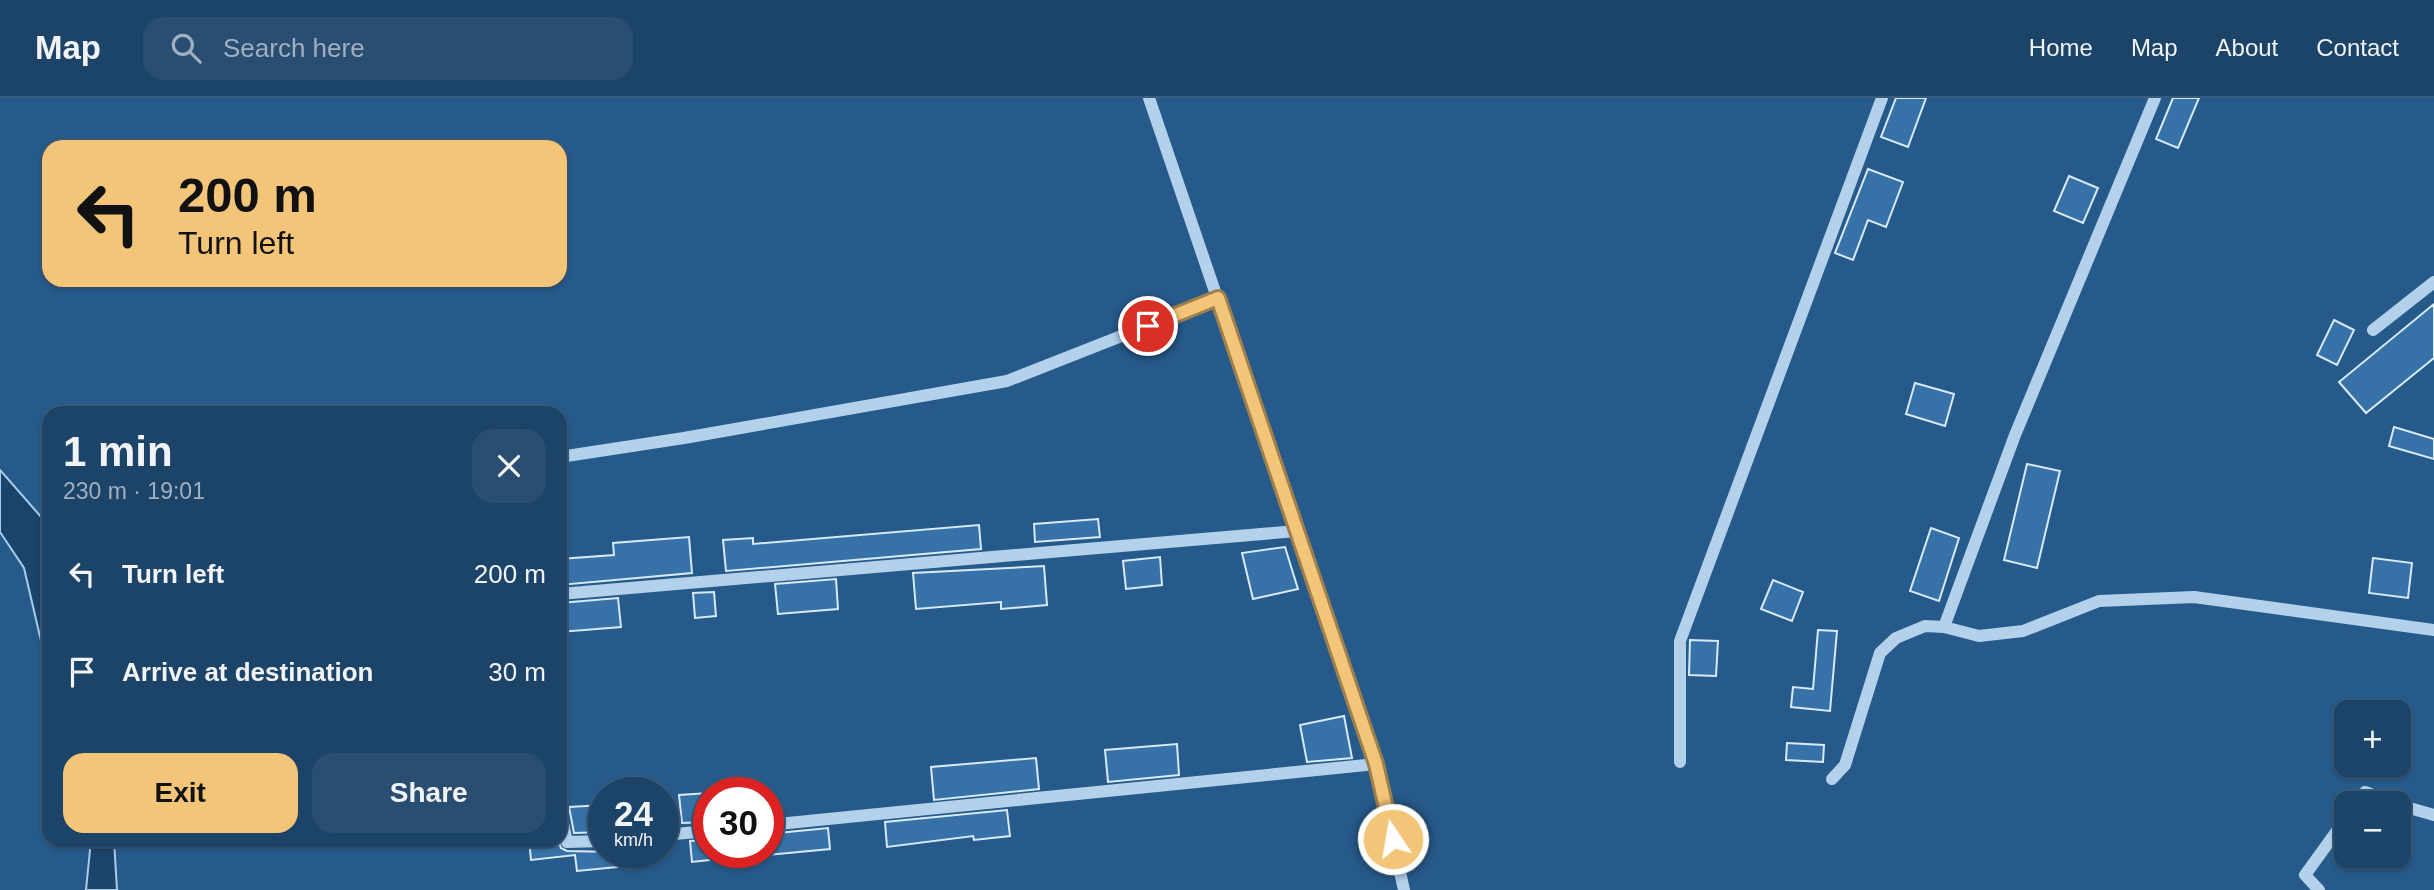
<!DOCTYPE html>
<html lang="en">
<head>
<meta charset="utf-8">
<style>
	:root { --surface:#1c4468; --page:#294e71; --text:#f1f3f6; --muted:#a0b0c0; --line:#3a5c7c; --accent:#f3c578 }
	body { margin:0; font-family:Helvetica,sans-serif; background:var(--page); color:var(--text); height:100vh; display:flex; flex-direction:column; font-size:26px; white-space:nowrap }
	* { box-sizing:border-box; margin:0 }
	p { font-size:23px; color:var(--muted) }
	.icon { flex:none; width:38px; height:38px; fill:none; stroke:currentColor; stroke-width:2; stroke-linecap:round; stroke-linejoin:round }
	.map { position:relative; flex:1; overflow:hidden }
	.sheet { position:absolute; left:42px; top:308px; width:525px; height:441px; display:flex; flex-direction:column; background:var(--surface); border-radius:21px; box-shadow:0 2px 5px #0004,0 0 0 2px var(--line) }
	.sheet>* { flex:none }
	.top-card { position:absolute; left:42px; top:42px; width:525px; height:147px; border-radius:21px; box-shadow:0 2px 5px #0004,0 0 0 2px var(--line); background:#f3c578; color:#111; overflow:hidden }
	.tools { position:absolute; left:2334px; top:602px; display:grid; gap:14px }
	.tools a { display:grid; place-items:center; width:77px; height:77px; border-radius:14px; background:var(--surface); box-shadow:0 2px 5px #0004,0 0 0 2px var(--line); font-size:35px }
	.speed { position:absolute; left:588px; top:679px; display:flex; gap:14px; font-size:35px; font-weight:700; text-align:center }
	.speed>* { display:grid; place-content:center; width:91px; height:91px; border-radius:50%; background:var(--surface); box-shadow:0 2px 5px #0004,0 0 0 2px var(--line); line-height:1 }
	.speed small { font-size:18px; font-weight:400 }
	.speed .limit { border:10px solid #d22; background:#fff; color:#111 }
	.pin { position:absolute; display:grid; place-items:center; width:60px; height:60px; color:#fff; margin:-30px; border:4px solid #fff; border-radius:50%; box-shadow:0 2px 7px #0007 }
	.me { position:absolute; width:77px; margin:-38px; rotate:348deg; stroke-linejoin:round; filter:drop-shadow(0 0 5px #0008) }
	.turn { display:flex; align-items:center; gap:24px; height:147px; padding:0 21px; font-size:32px }
	.turn .icon { width:91px; height:91px; stroke-width:2.5 }
	.turn b { display:block; font-size:49px; line-height:60px }
	.round { display:grid; place-items:center; flex:none; width:74px; height:74px; border-radius:21px; background:var(--page) }
	.head { display:flex; align-items:center; justify-content:space-between; height:119px; padding:0 21px }
	h1 { font-size:42px; font-weight:800; line-height:52px }
	.action { display:flex; gap:14px; margin-top:auto; padding:14px 21px }
	.action a { flex:1; height:80px; border-radius:21px; background:var(--accent); color:#111; font-size:28px; font-weight:800; line-height:80px; text-align:center }
	.action a+a { background:var(--page); color:var(--text) }
	ul { padding:0; list-style:none }
	li { display:flex; align-items:center; gap:21px; height:98px; padding:0 21px }
	li div { flex:1 }
	li b { display:block; font-size:26px }
	li em { font-style:normal }
	header { display:flex; align-items:center; gap:42px; box-sizing:border-box; height:98px; padding:0 35px; background:var(--surface); border-bottom:2px solid var(--line) }
	header strong { font-size:33px }
	nav { display:flex; gap:38px; margin-inline-start:auto; font-size:24px }
	.search { width:490px; height:63px; background:var(--page); display:flex; align-items:center; gap:18px; box-sizing:border-box; padding:0 24px; border-radius:21px; color:var(--muted); font-size:26px }
	.map>svg:first-child { display:block }
	.water { fill:#1b446a; stroke:#a8ccea; stroke-width:2 }
	.building { fill:#3672a7; stroke:#d8e9f7; stroke-width:2 }
	.lines { fill:none; stroke-linecap:round; stroke-linejoin:round }
	.minor { stroke:#b3d1ea; stroke-width:12 }
	.route-casing { stroke:#9e804e; stroke-width:18 }
	.route { stroke:#f3c578; stroke-width:12 }
</style>
</head>
<body>
<header>
<strong>Map</strong>
<div class="search"><svg class="icon" aria-label="search" viewBox="0 0 24 24"><circle cx="10" cy="10" r="6"/><path d="M15 15l6 6"/></svg>Search here</div>
<nav><a>Home</a><a>Map</a><a>About</a><a>Contact</a></nav>
</header>
<div class="map">
<svg width="2434" height="792" viewBox="0 0 2434 792">
	<rect width="100%" height="100%" fill="#265a8a"/>
	<path class="water" d="M0 372 49 428V577L24 470 0 434Z
		M91 742H114L117 792H86Z"/>
	<path class="building" d="M1896 0H1926L1908 49 1881 39Z
		M2173 0H2199L2178 50 2156 41Z
		M1868 71 1903 84 1886 129 1868 122 1853 162 1835 155Z
		M2069 78 2098 90 2083 125 2054 113Z
		M2434 206V260L2366 315 2339 284Z
		M2334 222 2354 232 2337 267 2317 257Z
		M1915 285 1954 296 1945 328 1906 316Z
		M2394 329 2434 341V361L2389 348Z
		M2027 366 2060 373 2037 470 2004 462Z
		M1098 421 1100 439 1035 444 1034 426Z
		M979 427 981 451 726 473 723 442 753 440V446Z
		M1931 430 1959 440 1939 503 1910 493Z
		M689 439 692 475 560 487V461L614 457 613 445Z
		M1285 449 1298 491 1253 501 1242 455Z
		M1160 459 1162 487 1126 491 1123 463Z
		M2373 460 2412 465 2408 500 2369 495Z
		M1044 468 1047 507 1001 511V504L916 511 913 475Z
		M836 481 838 511 778 516 775 486Z
		M1773 482 1803 494 1792 523 1761 511Z
		M714 494 716 518 695 520 693 495Z
		M618 500 621 529 560 534V505Z
		M1818 532 1837 533 1830 613 1791 609 1793 589 1813 591Z
		M1690 542 1718 543 1716 578 1689 577Z
		M1344 618 1352 660 1307 664 1300 627Z
		M1787 645 1824 647 1823 664 1786 662Z
		M1177 646 1179 677 1108 684 1105 652Z
		M1036 660 1039 691 934 702 931 669Z
		M709 695V724L682 725 679 697Z
		M604 707V734L574 735 569 709Z
		M1007 712 1010 738 974 742 973 738 887 749 885 724Z
		M828 730 830 751 768 757V736Z
		M529 742H558L561 750 567 753 616 754 617 769 577 773 575 757 531 762Z
		M709 742V762L692 764 690 743Z"/>
	<g class="lines">
		<path class="minor" d="M1149 0 1376 666 1404 792
			M2373 232 2434 184
			M560 359 684 340 1007 283 1218 200
			M560 496 1297 433
			M1944 529 2015 337 2155 0
			M1680 664V543L1882 0
			M1832 681 1845 667 1880 555 1896 540 1925 528 1944 529 1979 538 2023 533 2099 503 2194 499 2434 532
			M2356 705 2365 694 2395 705
			M2399 707 2434 717
			M560 711 567 744 604 743
			M768 727 1376 666
			M663 737 709 733
			M2319 792 2305 777 2347 719"/>
	</g>
	<g class="lines">
		<g class="route-casing">
			<path id="route" d="M1148 228 1218 200 1376 666 1393 741"/>
		</g>
		<use href="#route" class="route"/>
	</g>
</svg>
<div class="tools">
<a>+</a>
<a>−</a>
</div>
<div class="speed"><div>24<small>km/h</small></div><div class="limit">30</div></div>
<div class="pin" style="left:1148px;top:228px;background:#d93025"><svg class="icon" aria-label="arrive" viewBox="0 0 24 24"><path d="M6 21V4h12l-3 4 3 4H6"/></svg></div>
<svg class="me" style="left:1393px;top:741px" viewBox="-20 -20 40 40"><circle r="17" fill="#f3c578" stroke="#fff" stroke-width="3"/><path d="M0-11L8 9 0 5-8 9z" fill="#fff"/></svg>
<div class="top-card">
<div class="turn"><svg class="icon" aria-label="left" viewBox="0 0 24 24"><path d="M17 20v-9H6M10 6l-5 5 5 5"/></svg><div><b>200 m</b>Turn left</div></div>
</div>
<section class="sheet">
<div class="head"><div><h1>1 min</h1><p>230 m · 19:01</p></div><a class="round"><svg class="icon" aria-label="close" viewBox="0 0 24 24"><path d="M6 6l12 12M18 6L6 18"/></svg></a></div>
<ul>
<li><svg class="icon" aria-label="left" viewBox="0 0 24 24"><path d="M17 20v-9H6M10 6l-5 5 5 5"/></svg><div><b>Turn left</b></div><em>200 m</em></li>
<li><svg class="icon" aria-label="arrive" viewBox="0 0 24 24"><path d="M6 21V4h12l-3 4 3 4H6"/></svg><div><b>Arrive at destination</b></div><em>30 m</em></li>
</ul>
<div class="action"><a>Exit</a><a>Share</a></div>
</section>
</div>
</body>
</html>
